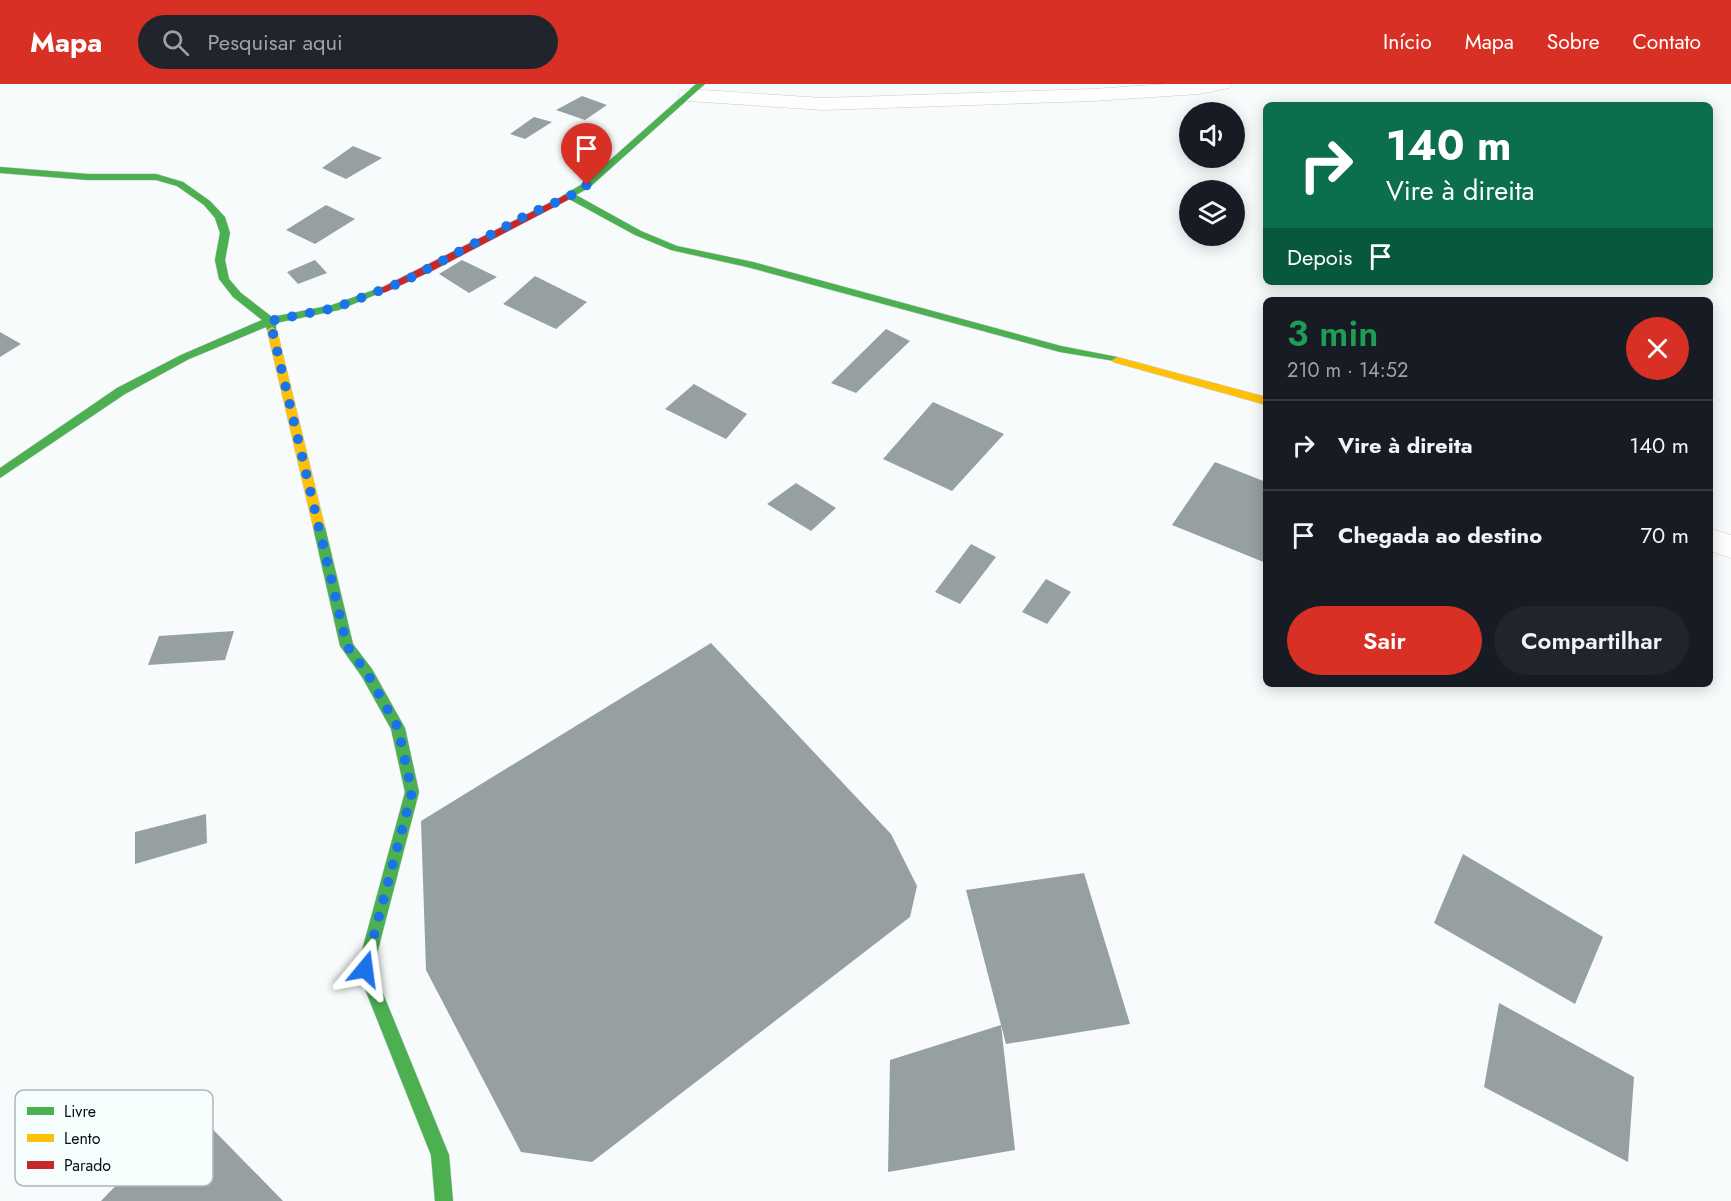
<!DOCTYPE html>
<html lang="pt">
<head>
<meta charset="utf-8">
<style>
	:root { --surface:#171b24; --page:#20242c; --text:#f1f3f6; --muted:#9ea1a6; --line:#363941; --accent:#d93025 }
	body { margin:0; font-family:Jost,sans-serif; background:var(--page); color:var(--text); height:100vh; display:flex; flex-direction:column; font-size:22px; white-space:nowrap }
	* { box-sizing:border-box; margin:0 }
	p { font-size:20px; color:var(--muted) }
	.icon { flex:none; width:33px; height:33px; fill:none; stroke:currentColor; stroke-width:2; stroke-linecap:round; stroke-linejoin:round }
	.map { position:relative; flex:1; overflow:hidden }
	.sheet { position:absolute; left:1263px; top:213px; width:450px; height:390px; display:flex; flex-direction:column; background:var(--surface); border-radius:9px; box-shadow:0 3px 15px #0003 }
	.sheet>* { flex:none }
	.guide { position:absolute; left:1263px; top:18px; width:450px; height:183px; border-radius:9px; box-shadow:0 3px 15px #0003; background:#0b6e4f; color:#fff; overflow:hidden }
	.fabs { position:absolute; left:1179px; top:18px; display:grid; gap:12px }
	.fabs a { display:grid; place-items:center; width:66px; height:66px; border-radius:50%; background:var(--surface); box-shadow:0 3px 15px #0003; font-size:30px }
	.pin { position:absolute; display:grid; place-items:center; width:51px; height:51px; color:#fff; margin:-62px -26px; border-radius:50% 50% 50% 0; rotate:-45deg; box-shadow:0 0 6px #0007 }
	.pin .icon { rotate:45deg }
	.me { position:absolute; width:66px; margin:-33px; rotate:16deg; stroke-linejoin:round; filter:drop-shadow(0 0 4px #0008) }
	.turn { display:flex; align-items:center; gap:21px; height:126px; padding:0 24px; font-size:27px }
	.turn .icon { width:78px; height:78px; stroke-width:2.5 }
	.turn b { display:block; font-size:42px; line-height:51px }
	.then { display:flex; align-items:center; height:57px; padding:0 24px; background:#0003; gap:12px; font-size:22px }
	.round { display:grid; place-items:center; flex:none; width:63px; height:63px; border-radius:32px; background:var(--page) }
	.head { display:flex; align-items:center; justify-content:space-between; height:102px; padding:0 24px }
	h1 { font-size:36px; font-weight:600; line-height:45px; color:#1e9e55 }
	.cta { display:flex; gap:12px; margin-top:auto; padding:12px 24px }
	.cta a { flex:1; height:69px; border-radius:36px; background:var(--accent); color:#fff; font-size:24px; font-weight:600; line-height:69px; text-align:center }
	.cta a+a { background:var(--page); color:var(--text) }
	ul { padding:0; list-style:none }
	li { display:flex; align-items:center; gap:18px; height:90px; padding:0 24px; border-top:2px solid var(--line) }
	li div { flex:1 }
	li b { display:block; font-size:22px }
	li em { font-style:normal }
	header { display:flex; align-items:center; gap:36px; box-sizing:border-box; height:84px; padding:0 30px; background:var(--accent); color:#fff }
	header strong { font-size:28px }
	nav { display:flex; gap:33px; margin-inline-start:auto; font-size:21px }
	.search { width:420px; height:54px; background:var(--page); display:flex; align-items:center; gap:15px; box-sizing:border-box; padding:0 21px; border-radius:33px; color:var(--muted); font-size:22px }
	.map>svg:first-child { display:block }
	.building { fill:#97a0a0 }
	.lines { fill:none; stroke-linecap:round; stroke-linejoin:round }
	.street-casing { stroke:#c4cdcd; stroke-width:1 }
	.fast-casing { stroke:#c4cdcd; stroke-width:1 }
	.slow-casing { stroke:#c4cdcd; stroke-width:1 }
	.jam-casing { stroke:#c4cdcd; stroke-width:1 }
	.street { fill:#fefefe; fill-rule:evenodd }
	.fast { fill:#4caf50; fill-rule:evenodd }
	.slow { fill:#ffc107; fill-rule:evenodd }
	.jam { fill:#c62828; fill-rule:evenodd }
	.route { stroke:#1a73e8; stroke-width:10; stroke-dasharray:0 18 }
	.key { fill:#f5fdfd; stroke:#adb6b6; stroke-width:1.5 }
	.key-label { font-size:16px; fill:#041111 }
</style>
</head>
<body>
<header>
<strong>Mapa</strong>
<div class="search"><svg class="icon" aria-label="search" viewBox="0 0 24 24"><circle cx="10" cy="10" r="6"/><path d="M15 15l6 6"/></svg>Pesquisar aqui</div>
<nav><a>Início</a><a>Mapa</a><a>Sobre</a><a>Contato</a></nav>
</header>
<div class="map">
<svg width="1731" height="1117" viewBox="0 0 1731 1117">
	<rect width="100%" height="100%" fill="#f7fbfb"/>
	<path class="building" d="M582 12 607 21 585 36 556 26Z
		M534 33 552 38 525 55 510 50Z
		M353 62 382 74 346 95 322 84Z
		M326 121 355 135 315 160 286 146Z
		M315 176 327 189 298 200 287 188Z
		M462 176 497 193 469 209 439 190Z
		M535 192 587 218 556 245 503 220Z
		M886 245 910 257 856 309 831 299Z
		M0 248 21 260 0 273Z
		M694 300 747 330 726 355 665 325Z
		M933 318 1004 350 952 407 883 375Z
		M1215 378 1266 398V479L1172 441Z
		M796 399 836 424 811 447 767 420Z
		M971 460 996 473 960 520 935 508Z
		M1046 495 1071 508 1047 540 1022 528Z
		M234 547 225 576 148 581 159 552Z
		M711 559 891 750 917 802 910 833 592 1078 521 1068 426 886 421 737Z
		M206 730 207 759 135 780V748Z
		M1463 770 1603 853 1575 920 1434 839Z
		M1084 789 1130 940 1006 960 966 806Z
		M1499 919 1634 993 1628 1078 1484 1003Z
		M1001 941 1015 1066 888 1088 890 976Z
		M191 1023 283 1117H101Z"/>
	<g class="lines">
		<g class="street-casing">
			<path id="street" d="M1166 0H1232L1229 4 1199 10 1093 17 823 26 688 17 681 15 678 11 681 7 688 5 823 14 1093 5Z
				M1710 444 1731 451V474L1710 467Z"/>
		</g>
		<g class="fast-casing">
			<path id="fast" d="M696 0H705L590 103 576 111 641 147 677 162 753 178 1061 262 1117 273 1122 276 1121 278 1060 268 747 183 671 166 635 151 569 115 562 116V112L584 99Z
				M0 83 88 90H156L183 98 210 117 225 133 230 149 225 176 229 195 241 209 272 233 332 221 382 203 387 206 339 226 276 239V248H268L266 243 189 275 125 310 0 394V384L117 304 181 271 262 236 233 213 219 195 215 176 220 149 215 134 204 121 177 102 156 96H88L0 89Z
				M319 438 325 443 353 560 372 585 405 644 419 708 373 885 449 1071 453 1117H435L431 1071 357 885 405 708 391 645 362 593 340 562 313 443Z"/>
		</g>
		<g class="slow-casing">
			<path id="slow" d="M272 243 277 246 325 443 319 448 313 443 267 246Z
				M1117 273 1266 313V321L1113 278 1112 276Z"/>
		</g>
		<g class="jam-casing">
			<path id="jam" d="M565 111 570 114 568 116 432 187 386 208 382 209 377 206Z"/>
		</g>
		<use href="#street" class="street"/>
		<use href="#fast" class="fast"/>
		<use href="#slow" class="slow"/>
		<use href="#jam" class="jam"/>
	</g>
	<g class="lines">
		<path class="route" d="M365 885 412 708 398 644 367 589 347 562 270 237 335 224 405 197 527 131 570 112 587 101"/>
	</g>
	<rect x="15" y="1006" width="198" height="96" rx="9" class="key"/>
	<rect x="27" y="1023" width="27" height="8" fill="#4caf50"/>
	<rect x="27" y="1050" width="27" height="8" fill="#ffc107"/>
	<rect x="27" y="1077" width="27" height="8" fill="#c62828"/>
	<g class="key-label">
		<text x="64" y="1033">Livre</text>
		<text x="64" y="1060">Lento</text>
		<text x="64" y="1087">Parado</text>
	</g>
</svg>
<div class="fabs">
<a><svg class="icon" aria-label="sound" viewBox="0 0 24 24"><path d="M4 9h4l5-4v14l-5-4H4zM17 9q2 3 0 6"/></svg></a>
<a><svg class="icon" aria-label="layers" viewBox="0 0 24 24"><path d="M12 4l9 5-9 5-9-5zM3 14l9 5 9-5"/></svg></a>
</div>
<div class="pin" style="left:587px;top:101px;background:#d93025"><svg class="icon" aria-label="arrive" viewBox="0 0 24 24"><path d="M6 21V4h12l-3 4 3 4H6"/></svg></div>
<svg class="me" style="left:365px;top:885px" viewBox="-20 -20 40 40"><path d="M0-17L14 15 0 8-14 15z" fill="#1a73e8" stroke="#fff" stroke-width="4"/></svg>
<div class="guide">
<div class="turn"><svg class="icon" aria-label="right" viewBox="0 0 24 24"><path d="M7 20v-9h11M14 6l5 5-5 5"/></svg><div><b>140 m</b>Vire à direita</div></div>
<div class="then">Depois<svg class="icon" aria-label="arrive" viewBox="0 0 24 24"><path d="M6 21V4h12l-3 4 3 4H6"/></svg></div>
</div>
<section class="sheet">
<div class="head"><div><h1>3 min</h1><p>210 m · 14:52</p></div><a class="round" style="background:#d93025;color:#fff"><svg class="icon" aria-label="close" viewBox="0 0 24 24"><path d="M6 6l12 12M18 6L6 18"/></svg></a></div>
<ul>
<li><svg class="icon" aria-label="right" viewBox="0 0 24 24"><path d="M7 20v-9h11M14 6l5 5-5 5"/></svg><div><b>Vire à direita</b></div><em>140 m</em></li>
<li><svg class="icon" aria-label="arrive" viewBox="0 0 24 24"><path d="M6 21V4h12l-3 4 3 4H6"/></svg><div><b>Chegada ao destino</b></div><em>70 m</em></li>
</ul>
<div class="cta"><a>Sair</a><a>Compartilhar</a></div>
</section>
</div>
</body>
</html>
